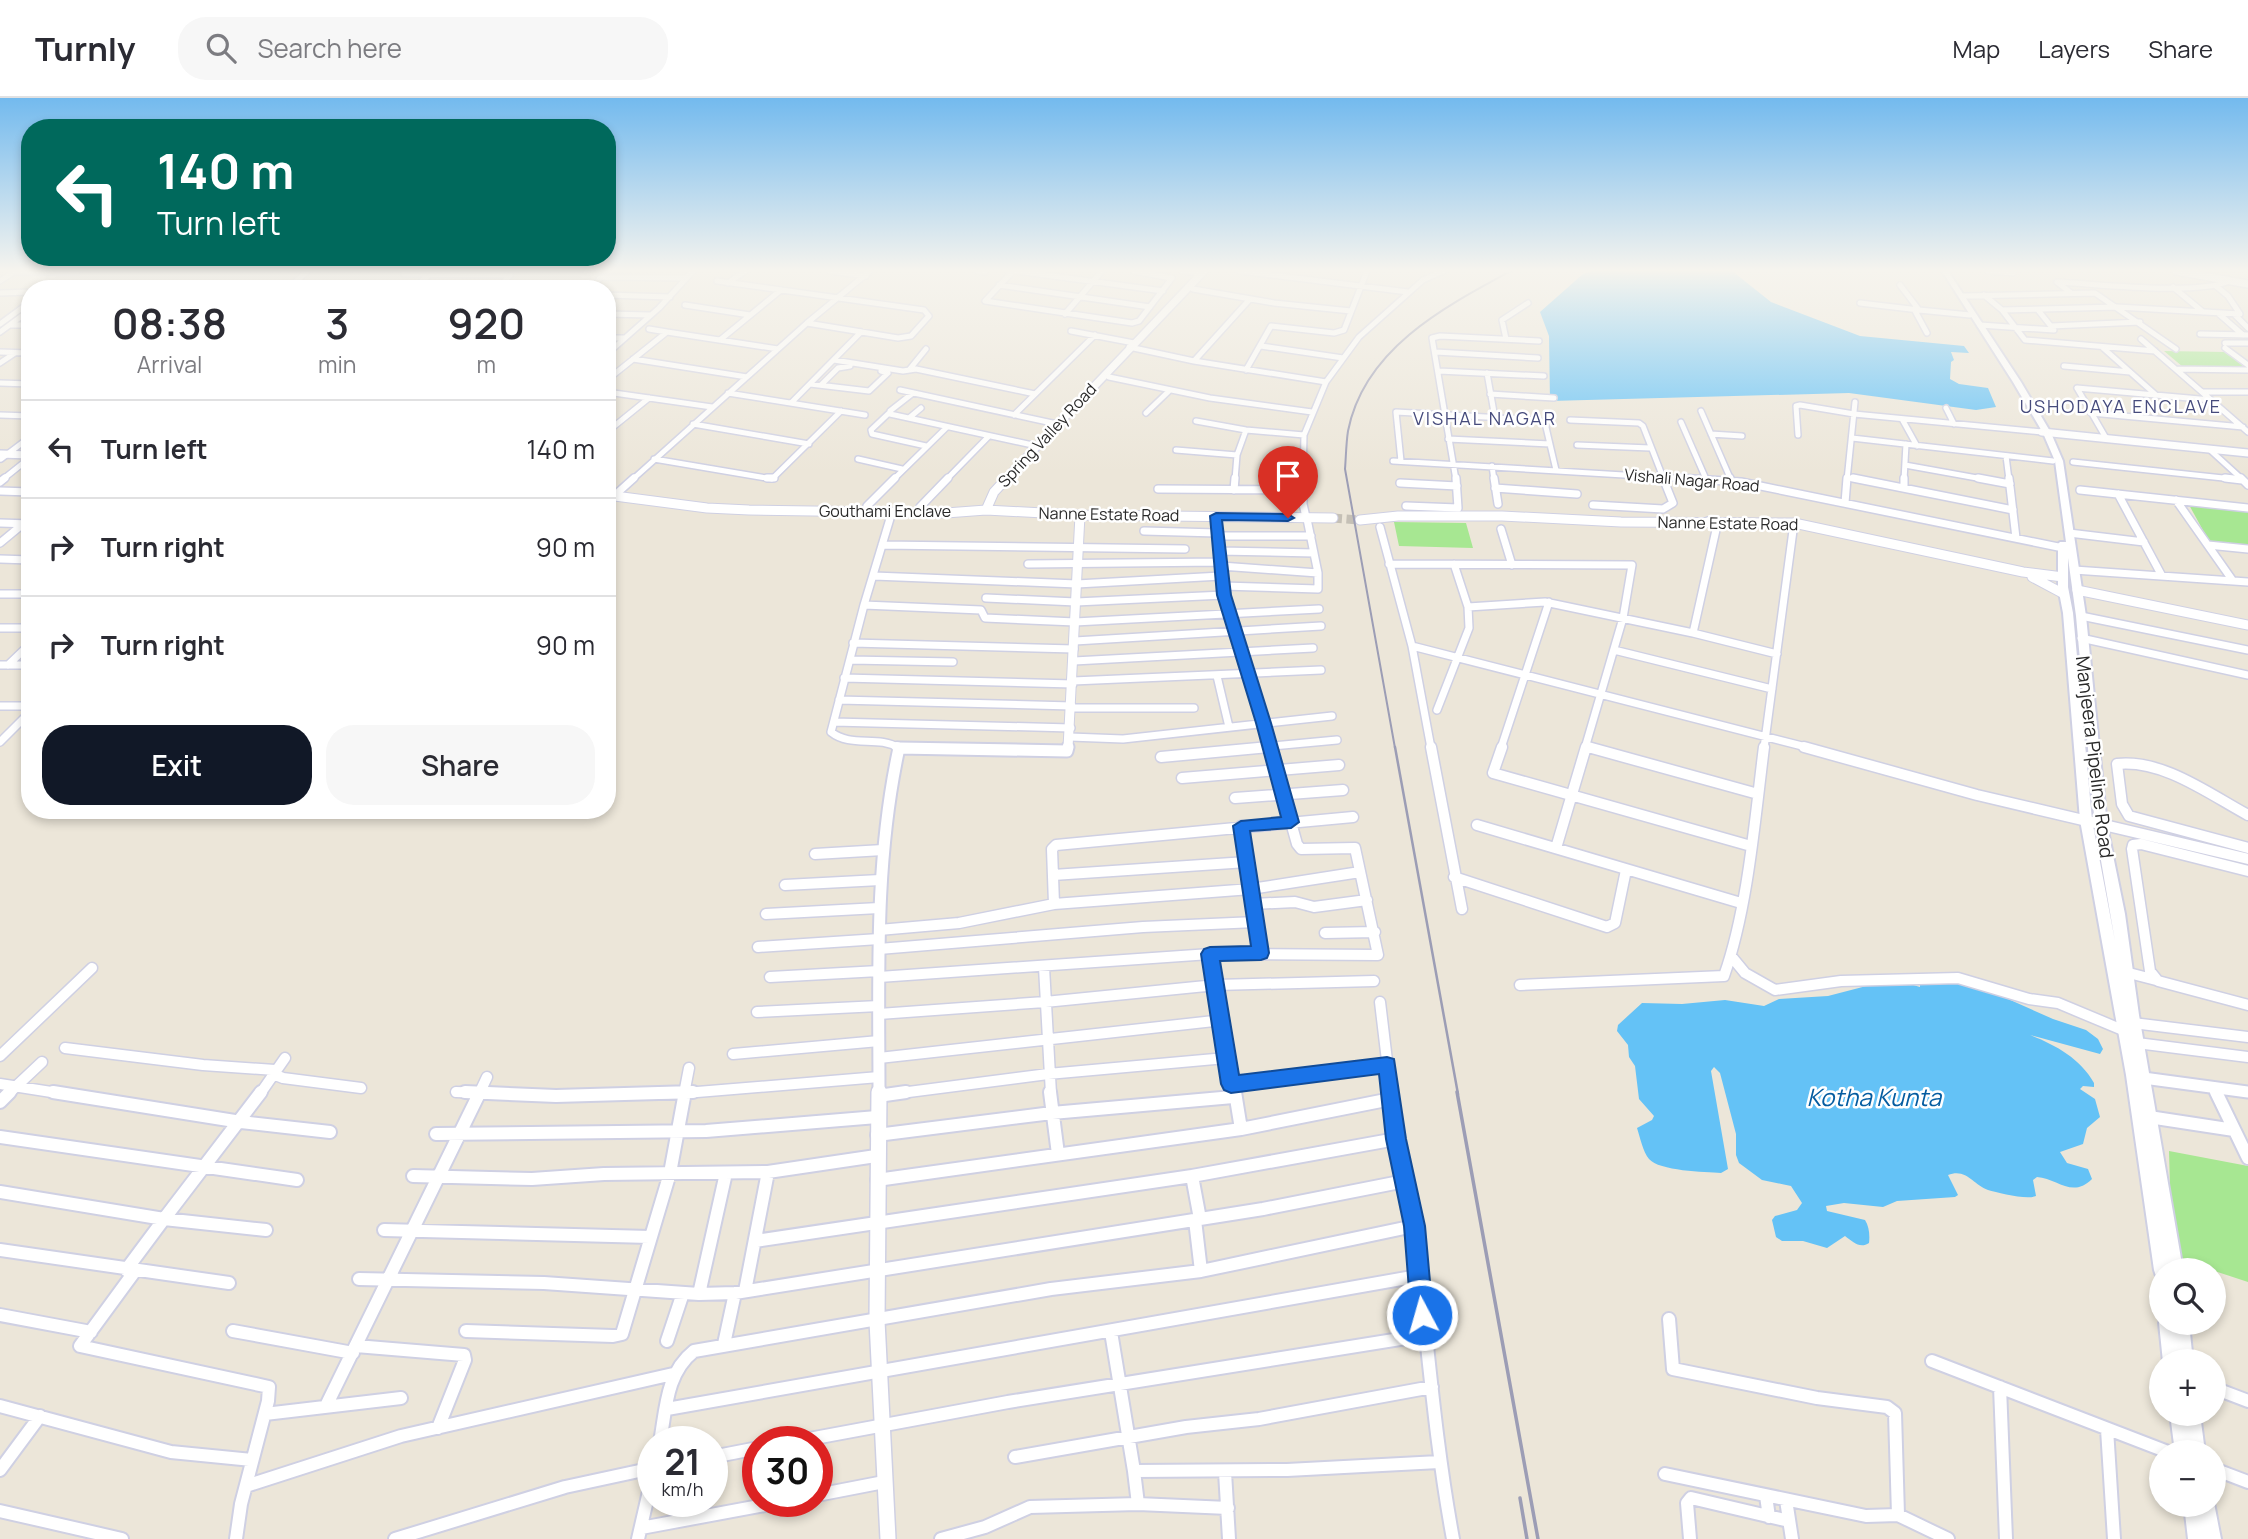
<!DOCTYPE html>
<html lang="en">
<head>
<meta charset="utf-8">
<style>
	:root { --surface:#fff; --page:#f7f7f7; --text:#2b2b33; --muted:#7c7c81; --line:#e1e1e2; --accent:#111827 }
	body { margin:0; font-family:Manrope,sans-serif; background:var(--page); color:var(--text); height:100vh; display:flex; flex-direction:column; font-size:26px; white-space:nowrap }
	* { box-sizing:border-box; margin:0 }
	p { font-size:23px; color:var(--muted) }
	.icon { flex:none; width:38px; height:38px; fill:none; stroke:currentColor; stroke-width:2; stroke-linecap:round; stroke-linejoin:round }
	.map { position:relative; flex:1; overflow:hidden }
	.drawer { position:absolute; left:21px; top:182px; width:595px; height:539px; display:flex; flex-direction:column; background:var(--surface); border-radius:28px; box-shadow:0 4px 10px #0003 }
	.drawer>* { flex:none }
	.hud { position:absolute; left:21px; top:21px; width:595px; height:147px; border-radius:28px; box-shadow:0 4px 10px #0003; background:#00695c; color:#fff; overflow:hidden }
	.controls { position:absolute; left:2149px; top:1160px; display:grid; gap:14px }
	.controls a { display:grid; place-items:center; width:77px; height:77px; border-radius:50%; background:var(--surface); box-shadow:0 4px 10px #0003; font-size:35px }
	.speed { position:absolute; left:637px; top:1328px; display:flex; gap:14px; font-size:35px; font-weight:700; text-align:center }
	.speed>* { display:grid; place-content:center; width:91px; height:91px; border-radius:50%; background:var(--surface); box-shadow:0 4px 10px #0003; line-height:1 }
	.speed small { font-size:18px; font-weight:400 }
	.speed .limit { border:10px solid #d22; background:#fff; color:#111 }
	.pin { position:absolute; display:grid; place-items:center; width:60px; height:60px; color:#fff; margin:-72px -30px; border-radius:50% 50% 50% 0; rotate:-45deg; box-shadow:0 0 7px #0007 }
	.pin .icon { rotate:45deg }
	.me { position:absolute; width:77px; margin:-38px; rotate:354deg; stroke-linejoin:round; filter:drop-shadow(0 0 5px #0008) }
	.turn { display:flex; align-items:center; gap:24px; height:147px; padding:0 21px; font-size:32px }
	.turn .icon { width:91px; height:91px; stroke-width:2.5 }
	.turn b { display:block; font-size:49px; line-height:60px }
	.eta { display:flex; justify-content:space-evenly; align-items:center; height:119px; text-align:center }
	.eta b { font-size:42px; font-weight:600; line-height:49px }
	.primary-button { display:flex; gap:14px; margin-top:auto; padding:14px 21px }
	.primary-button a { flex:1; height:80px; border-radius:28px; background:var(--accent); color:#fff; font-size:28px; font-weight:600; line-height:80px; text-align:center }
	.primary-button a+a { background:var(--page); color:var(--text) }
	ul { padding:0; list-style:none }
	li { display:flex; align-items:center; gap:21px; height:98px; padding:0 21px; border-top:2px solid var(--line) }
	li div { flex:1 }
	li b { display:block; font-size:26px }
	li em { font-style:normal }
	header { display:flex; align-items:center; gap:42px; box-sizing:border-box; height:98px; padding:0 35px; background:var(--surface); border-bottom:2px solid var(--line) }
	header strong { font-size:33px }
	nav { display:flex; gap:38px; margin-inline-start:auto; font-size:24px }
	.search { width:490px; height:63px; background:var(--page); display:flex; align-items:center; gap:18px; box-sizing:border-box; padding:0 24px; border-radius:28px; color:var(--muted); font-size:26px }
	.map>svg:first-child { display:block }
	.green { fill:#a7e792 }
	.water { fill:#64c2f6 }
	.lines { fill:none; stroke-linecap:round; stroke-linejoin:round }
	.tertiary-tunnel { stroke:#c5c0b6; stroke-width:9; stroke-dasharray:9 4.5; stroke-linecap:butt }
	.minor-far3-casing { stroke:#cfd0e3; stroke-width:8 }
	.minor-far2-casing { stroke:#cfd0e3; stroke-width:10 }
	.minor-far1-casing { stroke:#cfd0e3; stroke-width:13 }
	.minor-casing { stroke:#cfd0e3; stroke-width:16 }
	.tertiary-far3-casing { stroke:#cfd0e3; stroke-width:10 }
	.tertiary-far2-casing { stroke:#cfd0e3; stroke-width:11 }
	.tertiary-far1-casing { stroke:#cfd0e3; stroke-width:15 }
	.tertiary-casing { stroke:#cfd0e3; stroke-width:18 }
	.secondary-casing { stroke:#cfd0e3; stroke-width:4 }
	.minor-far3 { stroke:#fff; stroke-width:5 }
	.minor-far2 { stroke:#fff; stroke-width:7 }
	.minor-far1 { stroke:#fff; stroke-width:10 }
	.minor { stroke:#fff; stroke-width:12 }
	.tertiary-far3 { stroke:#fff; stroke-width:7 }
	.tertiary-far2 { stroke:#fff; stroke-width:9 }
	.tertiary-far1 { stroke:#fff; stroke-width:11 }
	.tertiary { stroke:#fff; stroke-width:15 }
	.secondary { fill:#fff; fill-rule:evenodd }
	.rail-far2 { stroke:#9c9db5; stroke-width:2 }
	.rail-far1 { stroke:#9c9db5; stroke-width:2.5 }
	.rail { stroke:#9c9db5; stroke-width:3.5 }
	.route { fill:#1a73e8; stroke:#114b97; stroke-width:2 }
	.labels { text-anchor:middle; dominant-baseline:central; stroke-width:5; stroke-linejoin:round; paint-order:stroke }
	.far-street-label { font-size:16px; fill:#292929; stroke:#fff }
	.far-neighbourhood-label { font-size:18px; letter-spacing:2px; fill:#464b7c; stroke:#fff }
	.street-label { font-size:19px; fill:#292929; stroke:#fff }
	.near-water-label { font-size:24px; font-style:italic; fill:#055da1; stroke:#fff }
</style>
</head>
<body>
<header>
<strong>Turnly</strong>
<div class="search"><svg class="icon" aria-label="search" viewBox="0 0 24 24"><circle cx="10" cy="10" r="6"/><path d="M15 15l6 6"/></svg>Search here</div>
<nav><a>Map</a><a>Layers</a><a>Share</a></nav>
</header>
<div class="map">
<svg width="2248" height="1441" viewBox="0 0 2248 1441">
	<rect width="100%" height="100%" fill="#ece6d9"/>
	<path class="green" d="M2164 253 2225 254 2247 270 2183 269Z
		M2188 405 2248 414V449L2210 445Z
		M1394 424 1466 425 1473 450 1399 448Z
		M2169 1053 2248 1068V1184L2172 1159Z"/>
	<path class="water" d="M1592 173H1732L1771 204 1860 238 1964 248 1969 255 1951 254 1954 262 1951 264 1950 281 1959 286 1988 290 1996 309 1976 312 1849 295 1550 303 1549 238 1540 214 1583 176Z
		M1931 879 1981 889 2053 921 2086 932 2098 941 2103 951 2100 956 2030 937C2055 947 2080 960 2094 985V989L2083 988 2080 991 2095 1001 2100 1019 2087 1030 2083 1046 2060 1054 2067 1065 2088 1071 2092 1081C2072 1101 2057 1080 2037 1079L2033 1082 2036 1098C2027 1102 1998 1095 1988 1092 1973 1087 1967 1070 1948 1077L1958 1097 1955 1099 1897 1103 1883 1109 1844 1105 1826 1108 1827 1113 1865 1122C1869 1128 1870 1137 1869 1145 1860 1151 1853 1144 1845 1138L1827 1150 1803 1143H1782L1776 1139 1772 1122 1775 1118 1797 1112 1802 1105 1791 1088 1762 1082 1739 1065 1736 1057V1036L1720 975 1714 969 1711 973 1728 1071 1721 1075C1705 1074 1659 1073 1649 1061 1643 1054 1640 1039 1637 1030L1652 1022 1654 1018 1639 1001 1635 968 1629 959 1628 947 1617 933 1618 927 1642 905 1682 906 1725 902 1764 908 1779 901 1828 898 1878 885 1903 884 1920 889V883Z"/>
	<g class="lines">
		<path class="tertiary-tunnel" d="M1333 420 1360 422"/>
		<g class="minor-far3-casing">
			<path id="minor-far3" d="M830 173 866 178
				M978 173 985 174
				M1013 173 985 203 1132 225 1139 223 1172 180 1133 173
				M1016 173 1163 193
				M1182 173 1201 175
				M1240 173 1408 194
				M1988 173 2013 175
				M13 174H77
				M404 176 509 177
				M0 183 15 173
				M717 183 924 212 929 218 911 238 898 240 807 225
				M728 185 745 173
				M999 187 1150 209
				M1900 187 1919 212 1970 217
				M57 189 100 190
				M2173 189 2203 214
				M287 191 308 173
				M413 191 429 177
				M498 191 510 177
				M591 191 601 179 686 180
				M1193 191 1274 205 1351 213
				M0 195 30 194
				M2071 195 2057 184C2099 186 2191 197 2227 184
				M607 197 670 199
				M1984 197 2002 212 2025 242 2155 253
				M1963 198 2095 195 2176 251
				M1860 205 1919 212
				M685 207 750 217
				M1914 211 1927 235
				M2002 212 2117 209 2240 216 2228 198 2216 188
				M607 216 650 217
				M1065 216 1102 173
				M2219 216 2243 237
				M2235 217 2248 230
				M0 226 30 204
				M11 227H30
				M1980 227 2054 232 2038 212
				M2051 228 2140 224
				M649 231 667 234
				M1071 233 1134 245
				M0 234 30 212
				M2200 236 2248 237
				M607 240H625
				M1506 241 1502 222 1528 205
				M2141 241 2248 334
				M720 242 781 192
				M2225 245H2248
				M1261 248 1343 260
				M1129 249 1194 263 1326 284
				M2102 249 2156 297
				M2225 250 2248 267
				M0 254 30 255
				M1436 254 1538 260
				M607 256 659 210 693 173
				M633 261 747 279
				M834 262 903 273 916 271 1035 296
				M1194 263 1250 201
				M0 265 15 255
				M2064 268 2130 274
				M2176 271 2248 272
				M909 272 926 251
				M1246 272 1271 228 1334 235 1344 232 1367 173
				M1439 273 1544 278
				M1487 275 1495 320
				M1109 279 1210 300 1312 314
				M607 282 667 234 778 251
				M0 285 30 286
				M810 286 869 293 888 275 881 273
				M821 287 838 270 850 268
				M2077 290 2211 302
				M2077 290 2106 340
				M900 292 1057 326
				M607 294 712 309
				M2203 294H2248
				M728 295 865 317
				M913 295 890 313V316L1037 348
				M1490 296 1554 300
				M791 305 861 234
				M1946 310 1954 326
				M1701 313 1731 382
				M889 315 871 332 872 336 926 348
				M1146 315 1170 292
				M2091 315 2243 329
				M0 317 30 318
				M1014 317 1095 237
				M909 320 921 310
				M1902 321 1917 348
				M1570 322 1639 325 1643 328 1664 382
				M1196 323 1246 332 1304 337
				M1681 324 1706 381
				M693 326 809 346
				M607 334 649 300
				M1711 336 1742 338
				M1798 337 1796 308 1800 307 1854 316 2042 334
				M1852 340 2053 363
				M1448 341 1550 346
				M1577 347 1650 350
				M2209 351 2243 382
				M1176 352 1237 357
				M2006 358 2009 382
				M1 361 30 339
				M654 361 772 381 841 313
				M858 361 902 371
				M1393 363 1707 382
				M1401 363 1396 314 1538 322 1545 325 1556 372
				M2073 364 2242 382
				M1905 367 1988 382
				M1492 368 1494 382
				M1847 379 1862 382
				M2 382 27 362
				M632 382 807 225 870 173
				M893 382 947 329
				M946 382 989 338
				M1235 382 1237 357 1246 332
				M1303 382 1304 337 1326 284 1359 239 1423 182 1443 173
				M1456 382 1432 240 1440 238 1539 243
				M1847 382 1855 304
				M1904 382 1906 346"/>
		</g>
		<g class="minor-far2-casing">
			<path id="minor-far2" d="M767 380H774
				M1303 380V406L1306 419
				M1494 380 1498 406
				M1678 380 1741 384 2068 451
				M1730 380 1731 383
				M1853 380 2013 412
				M1978 380 2010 386
				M2009 380 2016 440
				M2225 380 2242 382
				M2241 380 2248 387
				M0 384 5 380
				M1400 385 1457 388
				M1495 390 1577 396
				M1904 390V380
				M1158 391 1303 392
				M1234 392 1235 380
				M2080 392 2248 410
				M0 393 30 394
				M2118 396 2162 478
				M614 398 634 380
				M2176 402 2233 483
				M1845 405 1847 380
				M1593 407 1663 411 1673 405 1663 380
				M867 408 895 380
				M1406 408 1458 410 1456 380
				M920 409 948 380
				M892 414 864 507 831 634C851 650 878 637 899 650
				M1216 418 1228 515 1249 575 1270 650
				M1708 423 1716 432 1693 535 1777 556
				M0 425 30 426
				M1380 429 1412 548 1431 650
				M1501 431 1512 467
				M1144 433 1217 435
				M2069 435 2144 444
				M1217 438H1311
				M0 445 23 426
				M882 447 1185 451
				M2208 447 2248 451
				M1219 453 1314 455
				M0 461 30 462
				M1028 466 1220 464
				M1389 466 1632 467 1623 520 1585 650
				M1221 468 1318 475
				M2074 472 2248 484
				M874 478 1077 486 1221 478
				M1223 488 1318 491V475L1307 421
				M0 496H30
				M986 500 1076 504 1224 497
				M864 507 981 512 985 520 1075 524 1319 511
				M1468 509 1545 504 1693 535
				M2081 518 2248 552
				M0 530H30
				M2081 540 2248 577
				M1075 543 1321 528
				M853 545 1074 551
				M1412 548 1810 650
				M1614 552 1772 591
				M851 562 953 564
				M1074 563 1313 550
				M0 567H30
				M8 567 30 546
				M1217 578 1229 629
				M844 580 1073 586
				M1073 583 1321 572
				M839 602 1072 608
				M0 608H30
				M1072 610H1194
				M1437 612 1469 530 1468 509 1454 466
				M834 624 1071 630
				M1070 639 1123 641 1332 618
				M0 644 30 614
				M1586 648 1594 650
				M1251 650 1337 642
				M1501 650 1549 504
				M1764 650 1794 425"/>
		</g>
		<g class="minor-far1-casing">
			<path id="minor-far1" d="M897 649 899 650
				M1431 649 1462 811
				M1502 649 1493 675 1751 748
				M1588 649 1758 696
				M1804 649 1977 697 2248 761
				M1161 659 1269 649
				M1182 680 1339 667
				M1235 700 1343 692
				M2248 717C2209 696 2163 661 2117 666L2122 706 2129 718 2248 750
				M1477 727 1741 805
				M1241 728 1261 855
				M1556 750 1586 649
				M815 756 883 752
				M2248 773 2141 746 2133 747 2132 751 2150 873 2158 883 2248 907
				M1053 777 1247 764
				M1454 779 1607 829 1615 825 1626 772
				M785 787 880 782
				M1054 806 1052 751 1056 747 1353 719
				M1253 806 1295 804 1314 809 1367 802
				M766 816 879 810
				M879 832 959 825 1054 806 1251 791 1360 774
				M1325 835 1375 834
				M758 849 879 841
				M879 851 1143 829 1256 824
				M1210 856 1235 996
				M1731 858 1745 875 1775 892 1841 883 1958 880 2029 901 2058 905 2125 933
				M1044 869 1051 996
				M2125 874 2156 882
				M770 879 879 873
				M879 879 1210 856 1378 857 1355 750 1301 751 1297 746 1270 649
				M1520 887 1724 878C1748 810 1755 720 1764 649
				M1380 904 1391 996
				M757 914 879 908
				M879 916 1045 904 1216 887 1374 883
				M2133 925 2248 939
				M2137 945 2248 959
				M65 950 203 967 275 972
				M733 956 879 943
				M0 958 92 870
				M879 960 1223 922
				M273 976 283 980 361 990
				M0 986 64 996
				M1231 986 1387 967
				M2213 989 2217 996
				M456 994 509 996
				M8 996 42 964
				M260 996 285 960
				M479 996 487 979
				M637 996 685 995 879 979
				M684 996 689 970
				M893 996 1048 976 1226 960"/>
		</g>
		<g class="minor-casing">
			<path id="minor" d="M53 994 241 1024 330 1034
				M465 994 556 998 693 994
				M1050 994 1058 1056
				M1391 994C1396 1041 1409 1086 1414 1132 1427 1235 1434 1339 1453 1441
				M2216 994 2248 1060
				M878 998 906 994
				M0 1004 10 994
				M2149 1019 2234 1032
				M1241 1031 1391 1001
				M436 1036 706 1033 877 1019
				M877 1037 1052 1015 1233 999
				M0 1039 297 1082
				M413 1078 532 1081 604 1076 768 1074 876 1058
				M1192 1078 1200 1121
				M877 1082 1241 1031 1235 994
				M0 1094 164 1121 261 994
				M1195 1122 1201 1173
				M384 1132 650 1139
				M755 1143 1192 1078 1396 1041
				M0 1152 229 1185
				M126 1172 164 1121 266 1132
				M135 1173 80 1248 269 1289 268 1303 241 1406 236 1441
				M359 1181 544 1185 699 1196 735 1195 1263 1111 1405 1083
				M745 1193 768 1074
				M699 1196 726 1075
				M0 1217 91 1234
				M1669 1221 1673 1271 1817 1300 1887 1309 1895 1315 1898 1417
				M233 1233 353 1255
				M466 1233 613 1238 622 1236 670 1075 685 994
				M1111 1234 1134 1373
				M667 1243 683 1195
				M724 1246 735 1195
				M356 1248 464 1257 465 1262 438 1330
				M1932 1263 2168 1354
				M2000 1289 2006 1441
				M2214 1290 2248 1303
				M0 1308 171 1354 252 1362
				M326 1308 480 994
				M667 1311 1418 1178
				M265 1316 401 1300
				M2107 1331 2114 1441
				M660 1344C666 1311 666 1275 694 1253L1051 1191 1201 1173 1414 1128
				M793 1344 1008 1304 1425 1237
				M712 1359 758 1350
				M1015 1359 1186 1329 1259 1321 1432 1289
				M2214 1371 2248 1384
				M0 1372 40 1318
				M1225 1374 1229 1441
				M1665 1376 1866 1418 1898 1417 1948 1441
				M246 1388 401 1338 673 1276
				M817 1397 884 1384
				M1766 1398 1769 1419
				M1786 1402 1792 1441
				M1138 1406 1228 1410
				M0 1413 122 1441
				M641 1430 781 1404
				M395 1441 565 1389 653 1370
				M638 1441 653 1376
				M941 1441 985 1429 1030 1409 1138 1406 1134 1373 1287 1372 1439 1364
				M1690 1441 1687 1405 1691 1400 1789 1423"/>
		</g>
		<g class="tertiary-far3-casing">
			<path id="tertiary-far3" d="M2176 173 2248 186
				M2042 334 2248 355
				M0 356 30 357
				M1005 382 1204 173"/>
		</g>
		<g class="tertiary-far2-casing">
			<path id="tertiary-far2" d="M607 397 707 410 749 412 946 415 986 412 1080 417 1333 420
				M986 412 994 394 1007 380
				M1360 422 1398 418H1502L1621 424 1794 425 2023 474 2063 479
				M2032 479 2064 496
				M2077 492 2248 527
				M899 650H915
				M1068 650 1080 417"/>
		</g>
		<g class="tertiary-far1-casing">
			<path id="tertiary-far1" d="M2136 979 2248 994
				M879 996C879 880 874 764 899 650L1067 653 1068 649"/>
		</g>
		<g class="tertiary-casing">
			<path id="tertiary" d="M879 994 877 1223 888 1441"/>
		</g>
		<g class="secondary-casing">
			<path id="secondary" d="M1942 173H1948L2021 284 2051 335 2063 363 2086 518 2107 728 2125 816 2139 917 2183 1172H2161V1180L2156 1178 2154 1172 2126 977 2080 722 2063 515 2058 489V446L2060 444H2066L2055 363 2043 335 2013 284ZM2068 460 2076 518 2095 728 2115 843 2092 722 2073 515 2068 489Z
				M2161 1221V1225H2189L2193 1264H2163L2159 1225Z
				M2170 1316H2200L2205 1354H2175Z
				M2214 1405 2221 1441H2188L2184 1407H2214Z"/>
		</g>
		<use href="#minor-far3" class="minor-far3"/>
		<use href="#minor-far2" class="minor-far2"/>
		<use href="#minor-far1" class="minor-far1"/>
		<use href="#minor" class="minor"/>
		<use href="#tertiary-far3" class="tertiary-far3"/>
		<use href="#tertiary-far2" class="tertiary-far2"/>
		<use href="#tertiary-far1" class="tertiary-far1"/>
		<use href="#tertiary" class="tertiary"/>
		<use href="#secondary" class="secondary"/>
		<path class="rail-far2" d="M1395 650 1345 371C1346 359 1346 346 1348 333 1364 251 1444 209 1511 173"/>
		<path class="rail-far1" d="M1395 649 1458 996"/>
		<path class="rail" d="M1457 994 1538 1441
			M1520 1400 1527 1441"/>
	</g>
	<linearGradient id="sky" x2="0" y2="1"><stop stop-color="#73baee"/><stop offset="0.46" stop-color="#f6f4ee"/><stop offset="1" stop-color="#f6f4ee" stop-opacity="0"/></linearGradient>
	<rect width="2248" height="375" fill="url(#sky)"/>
	<path class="route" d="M1216 415 1288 416 1294 420 1288 423 1222 422 1231 497 1271 625 1299 724 1291 730 1250 733 1269 855 1267 860 1261 862 1220 863 1239 977 1387 959 1394 961 1406 1041 1425 1128 1433 1217 1430 1225 1422 1228 1415 1225 1411 1217 1404 1128 1386 1041 1379 976 1231 995 1224 992 1221 986 1201 856 1204 851 1210 849 1251 848 1233 728 1241 723 1281 719 1256 625 1217 497 1210 418Z"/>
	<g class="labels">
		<g class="far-street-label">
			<text transform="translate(1047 337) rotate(-47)">Spring Valley Road</text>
			<text transform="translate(1692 382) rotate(5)">Vishali Nagar Road</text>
			<text x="885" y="413">Gouthami Enclave</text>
			<text transform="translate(1109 416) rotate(1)">Nanne Estate Road</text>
			<text transform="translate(1728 425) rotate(1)">Nanne Estate Road</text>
		</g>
		<g class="far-neighbourhood-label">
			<text x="2121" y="308">USHODAYA ENCLAVE</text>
			<text x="1485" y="320">VISHAL NAGAR</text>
		</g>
		<g class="street-label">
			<text transform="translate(2095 659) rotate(83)">Manjeera Pipeline Road</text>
		</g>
		<g class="near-water-label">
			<text x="1874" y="998">Kotha Kunta</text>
		</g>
	</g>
</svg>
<div class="controls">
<a><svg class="icon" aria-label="search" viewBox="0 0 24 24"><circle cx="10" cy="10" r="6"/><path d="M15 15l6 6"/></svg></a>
<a>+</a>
<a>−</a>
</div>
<div class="speed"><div>21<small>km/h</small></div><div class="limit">30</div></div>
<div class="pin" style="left:1288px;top:420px;background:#d93025"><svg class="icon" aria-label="arrive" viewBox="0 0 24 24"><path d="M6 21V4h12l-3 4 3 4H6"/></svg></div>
<svg class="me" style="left:1422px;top:1217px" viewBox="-20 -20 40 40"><circle r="17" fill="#1a73e8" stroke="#fff" stroke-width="3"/><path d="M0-11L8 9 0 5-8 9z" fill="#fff"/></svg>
<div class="hud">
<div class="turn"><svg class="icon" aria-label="left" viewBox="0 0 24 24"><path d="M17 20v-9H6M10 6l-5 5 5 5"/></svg><div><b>140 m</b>Turn left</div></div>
</div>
<section class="drawer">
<div class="eta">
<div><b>08:38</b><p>Arrival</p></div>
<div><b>3</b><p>min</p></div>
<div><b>920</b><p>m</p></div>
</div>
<ul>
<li><svg class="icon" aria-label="left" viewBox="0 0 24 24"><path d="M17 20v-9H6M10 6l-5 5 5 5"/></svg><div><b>Turn left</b></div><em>140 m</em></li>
<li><svg class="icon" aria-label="right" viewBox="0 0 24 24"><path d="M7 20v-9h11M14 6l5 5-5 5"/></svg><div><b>Turn right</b></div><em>90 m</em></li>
<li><svg class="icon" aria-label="right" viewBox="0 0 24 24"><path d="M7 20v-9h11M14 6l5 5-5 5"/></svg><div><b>Turn right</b></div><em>90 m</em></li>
</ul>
<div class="primary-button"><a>Exit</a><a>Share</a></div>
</section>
</div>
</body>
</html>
